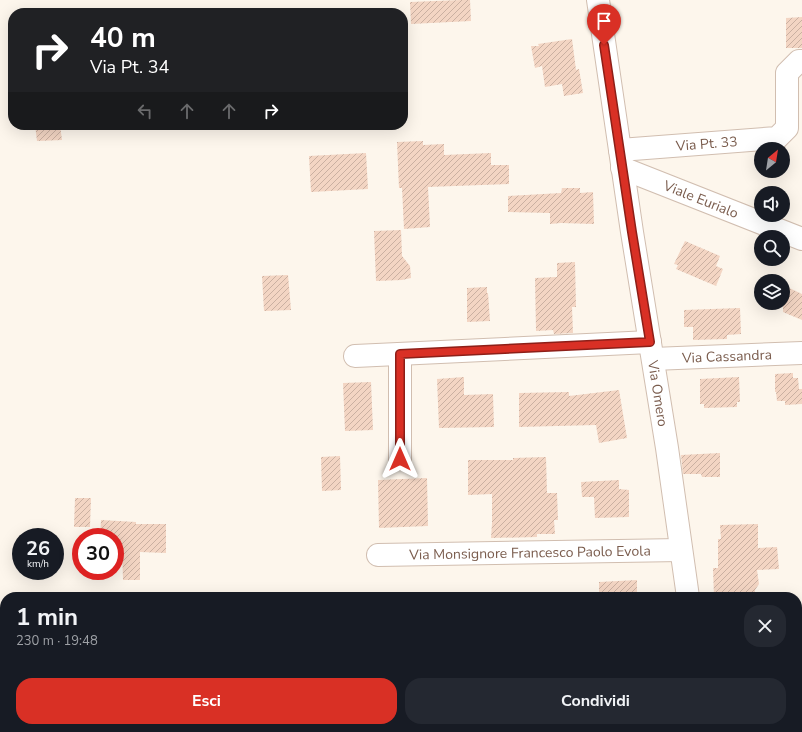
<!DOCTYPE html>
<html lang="it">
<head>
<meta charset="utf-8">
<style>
	:root { --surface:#171b24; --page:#242831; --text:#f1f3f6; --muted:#9ea1a6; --accent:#d93025 }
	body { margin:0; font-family:"Nunito Sans",sans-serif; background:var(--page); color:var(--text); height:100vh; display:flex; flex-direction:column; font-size:15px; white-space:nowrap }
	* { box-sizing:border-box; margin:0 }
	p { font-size:13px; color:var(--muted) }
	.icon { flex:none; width:22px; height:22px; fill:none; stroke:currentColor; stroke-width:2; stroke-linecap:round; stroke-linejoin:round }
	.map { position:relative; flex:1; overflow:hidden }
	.sheet { position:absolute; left:0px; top:592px; width:802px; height:140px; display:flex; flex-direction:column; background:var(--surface); border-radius:16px 16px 0 0; box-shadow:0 4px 16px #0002 }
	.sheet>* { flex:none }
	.top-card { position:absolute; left:8px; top:8px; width:400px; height:122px; border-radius:16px; box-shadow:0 4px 16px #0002; background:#202124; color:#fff; overflow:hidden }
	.needle { width:26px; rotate:30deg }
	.buttons { position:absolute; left:754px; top:142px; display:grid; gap:8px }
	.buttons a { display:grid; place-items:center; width:36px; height:36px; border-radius:50%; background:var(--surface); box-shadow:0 4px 16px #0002; font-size:20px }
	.speed { position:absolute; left:12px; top:528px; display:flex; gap:8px; font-size:20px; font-weight:700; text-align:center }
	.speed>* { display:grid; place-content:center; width:52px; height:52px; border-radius:50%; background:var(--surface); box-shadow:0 4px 16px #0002; line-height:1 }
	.speed small { font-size:10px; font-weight:400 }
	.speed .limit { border:6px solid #d22; background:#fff; color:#111 }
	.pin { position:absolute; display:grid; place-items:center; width:34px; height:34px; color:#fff; margin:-41px -17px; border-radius:50% 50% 50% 0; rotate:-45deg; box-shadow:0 0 4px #0007 }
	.pin .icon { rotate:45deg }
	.me { position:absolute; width:44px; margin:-22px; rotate:0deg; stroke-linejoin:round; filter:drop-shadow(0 0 3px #0008) }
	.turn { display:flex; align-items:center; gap:14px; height:84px; padding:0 16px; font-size:18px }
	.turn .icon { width:52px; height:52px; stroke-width:2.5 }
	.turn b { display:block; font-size:28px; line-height:34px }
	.lanes { display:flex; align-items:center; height:38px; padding:0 16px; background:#0003; justify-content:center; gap:20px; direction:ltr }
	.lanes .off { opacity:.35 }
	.round { display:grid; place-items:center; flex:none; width:42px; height:42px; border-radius:16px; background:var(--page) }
	.overview { display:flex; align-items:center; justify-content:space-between; height:68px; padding:0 16px }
	h1 { font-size:24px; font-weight:700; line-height:30px }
	.action { display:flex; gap:8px; margin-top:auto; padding:8px 16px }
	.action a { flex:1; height:46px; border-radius:16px; background:var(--accent); color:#fff; font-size:16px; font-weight:700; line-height:46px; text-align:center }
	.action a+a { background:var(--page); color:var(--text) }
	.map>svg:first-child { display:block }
	.building { fill:url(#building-hatch) }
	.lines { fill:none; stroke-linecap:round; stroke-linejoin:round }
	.minor-casing { stroke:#d1beb0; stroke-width:24 }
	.minor { stroke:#fff; stroke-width:22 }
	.route-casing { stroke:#8d1f18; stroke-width:10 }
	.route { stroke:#d93025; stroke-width:7 }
	.labels { text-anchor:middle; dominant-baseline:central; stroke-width:4; stroke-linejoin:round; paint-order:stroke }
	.street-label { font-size:14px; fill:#7a5c4d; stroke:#fffaf3 }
</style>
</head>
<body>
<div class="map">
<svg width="802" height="732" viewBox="0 0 802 732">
	<defs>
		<pattern id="building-hatch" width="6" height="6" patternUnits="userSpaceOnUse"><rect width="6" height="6" fill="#f3d5c3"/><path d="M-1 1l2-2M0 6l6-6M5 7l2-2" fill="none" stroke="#cab0a1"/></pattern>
	</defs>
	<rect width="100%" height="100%" fill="#fdf6ec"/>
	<path class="building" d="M461 0H470L471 21 411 24 410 2Z
		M802 17V48H786V18Z
		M572 39 576 70 579 69 583 93 564 96 562 84 545 87 542 66 535 68 531 46H539L538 44Z
		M35 125H60L62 140 37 141Z
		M423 141V145L444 144V155L491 153V165H509V184L428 187 430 227 404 229 402 188H399L397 142Z
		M366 153 368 189 311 192 309 156Z
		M562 188H580V193L593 192 594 224 561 223 550 224V213L508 212V196L561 193Z
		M401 230 402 256 410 266 411 278 402 280 376 281 374 231Z
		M685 241 720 256 716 266 723 269 716 286 676 269 678 265 674 264Z
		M575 262 576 307H572L573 333 554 334 553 330 536 331 535 278 557 277V263Z
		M288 275 291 310 264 311 262 276Z
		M783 285 802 294V320L783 312Z
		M487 287V293H488L490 321 467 322V288Z
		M740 308 741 334 727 335V339L693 340V327H684V310Z
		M793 373V378H798L799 389H802V404L785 405V401H777L776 392H775V374Z
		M464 377V395L493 394 494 427 439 428 437 379Z
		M739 377 740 402H737V407L704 408V404H700V379Z
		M371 382 373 430 345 431 343 383Z
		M619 390 627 438 599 443 596 425 519 427V393L569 392V396Z
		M720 453V477H702L701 474H683L681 455Z
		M340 456 341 490 322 491 321 457Z
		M546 457 547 493H557L558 520H554L555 534H537V537L491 538 492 523V494L468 495V460H513V458Z
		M427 478 428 526 379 528 378 480Z
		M619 480V489L629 490V517L595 518 594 497H582L581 482Z
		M75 498H91L90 527H74Z
		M101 520 136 522V524H166V553L140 552V580H123L122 548H115V537H100Z
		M758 524V548L777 547 779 569 757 570 759 584 755 590V597H714L713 568H718V539H721L720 525Z
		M637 580V597H599V582Z"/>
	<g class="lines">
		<g class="minor-casing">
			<g id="minor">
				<path id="s1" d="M598 0 632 232 667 448 688 597"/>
				<path id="s2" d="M620 150 777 138 787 128V73L799 61H802"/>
				<path id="s3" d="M622 168 802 239"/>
				<path d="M355 356 650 342"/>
				<path id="s4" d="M653 359 802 353"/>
				<path d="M400 459V354"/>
				<path id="s5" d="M378 555 681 550"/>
				<path d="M0 696H5"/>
				<path d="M165 727 202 732"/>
				<path d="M673 732 710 728"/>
			</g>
		</g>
		<use href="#minor" class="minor"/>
	</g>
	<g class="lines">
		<g class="route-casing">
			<path id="route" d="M400 459V354L650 342 632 232 604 45"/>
		</g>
		<use href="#route" class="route"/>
	</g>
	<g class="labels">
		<g class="street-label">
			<text stroke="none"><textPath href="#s2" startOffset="87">Via Pt. 33</textPath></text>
			<text stroke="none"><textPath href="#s3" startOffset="85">Viale Eurialo</textPath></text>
			<text stroke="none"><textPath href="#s4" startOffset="74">Via Cassandra</textPath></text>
			<text stroke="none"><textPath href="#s1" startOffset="398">Via Omero</textPath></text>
			<text stroke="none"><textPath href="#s5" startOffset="152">Via Monsignore Francesco Paolo Evola</textPath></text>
		</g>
	</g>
</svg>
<div class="buttons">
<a><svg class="needle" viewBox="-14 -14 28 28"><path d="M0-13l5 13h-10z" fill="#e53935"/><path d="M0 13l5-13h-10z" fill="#9ea1a6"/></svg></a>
<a><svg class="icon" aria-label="sound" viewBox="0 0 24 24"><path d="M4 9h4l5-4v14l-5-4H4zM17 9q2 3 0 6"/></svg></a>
<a><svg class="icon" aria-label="search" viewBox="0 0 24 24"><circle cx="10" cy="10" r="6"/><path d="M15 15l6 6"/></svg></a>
<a><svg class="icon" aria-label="layers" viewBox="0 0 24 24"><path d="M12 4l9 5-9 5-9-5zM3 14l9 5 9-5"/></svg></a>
</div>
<div class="speed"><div>26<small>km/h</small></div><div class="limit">30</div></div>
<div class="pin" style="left:604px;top:45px;background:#d93025"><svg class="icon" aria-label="arrive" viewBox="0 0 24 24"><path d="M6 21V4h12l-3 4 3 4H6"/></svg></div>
<svg class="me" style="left:400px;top:459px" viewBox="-20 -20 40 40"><path d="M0-17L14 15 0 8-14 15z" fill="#d93025" stroke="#fff" stroke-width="4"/></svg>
<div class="top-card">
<div class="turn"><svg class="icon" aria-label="right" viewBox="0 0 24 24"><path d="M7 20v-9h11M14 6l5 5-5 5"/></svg><div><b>40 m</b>Via Pt. 34</div></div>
<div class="lanes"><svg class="icon off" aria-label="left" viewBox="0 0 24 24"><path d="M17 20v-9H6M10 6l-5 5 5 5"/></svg><svg class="icon off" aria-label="ahead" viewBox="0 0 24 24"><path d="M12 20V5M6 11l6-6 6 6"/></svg><svg class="icon off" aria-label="ahead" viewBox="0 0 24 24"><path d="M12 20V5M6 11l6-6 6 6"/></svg><svg class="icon" aria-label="right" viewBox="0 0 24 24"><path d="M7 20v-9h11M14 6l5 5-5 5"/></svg></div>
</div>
<section class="sheet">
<div class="overview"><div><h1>1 min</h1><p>230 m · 19:48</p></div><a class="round"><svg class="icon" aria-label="close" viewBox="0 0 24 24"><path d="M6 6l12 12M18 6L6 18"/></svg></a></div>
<div class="action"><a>Esci</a><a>Condividi</a></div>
</section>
</div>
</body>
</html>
